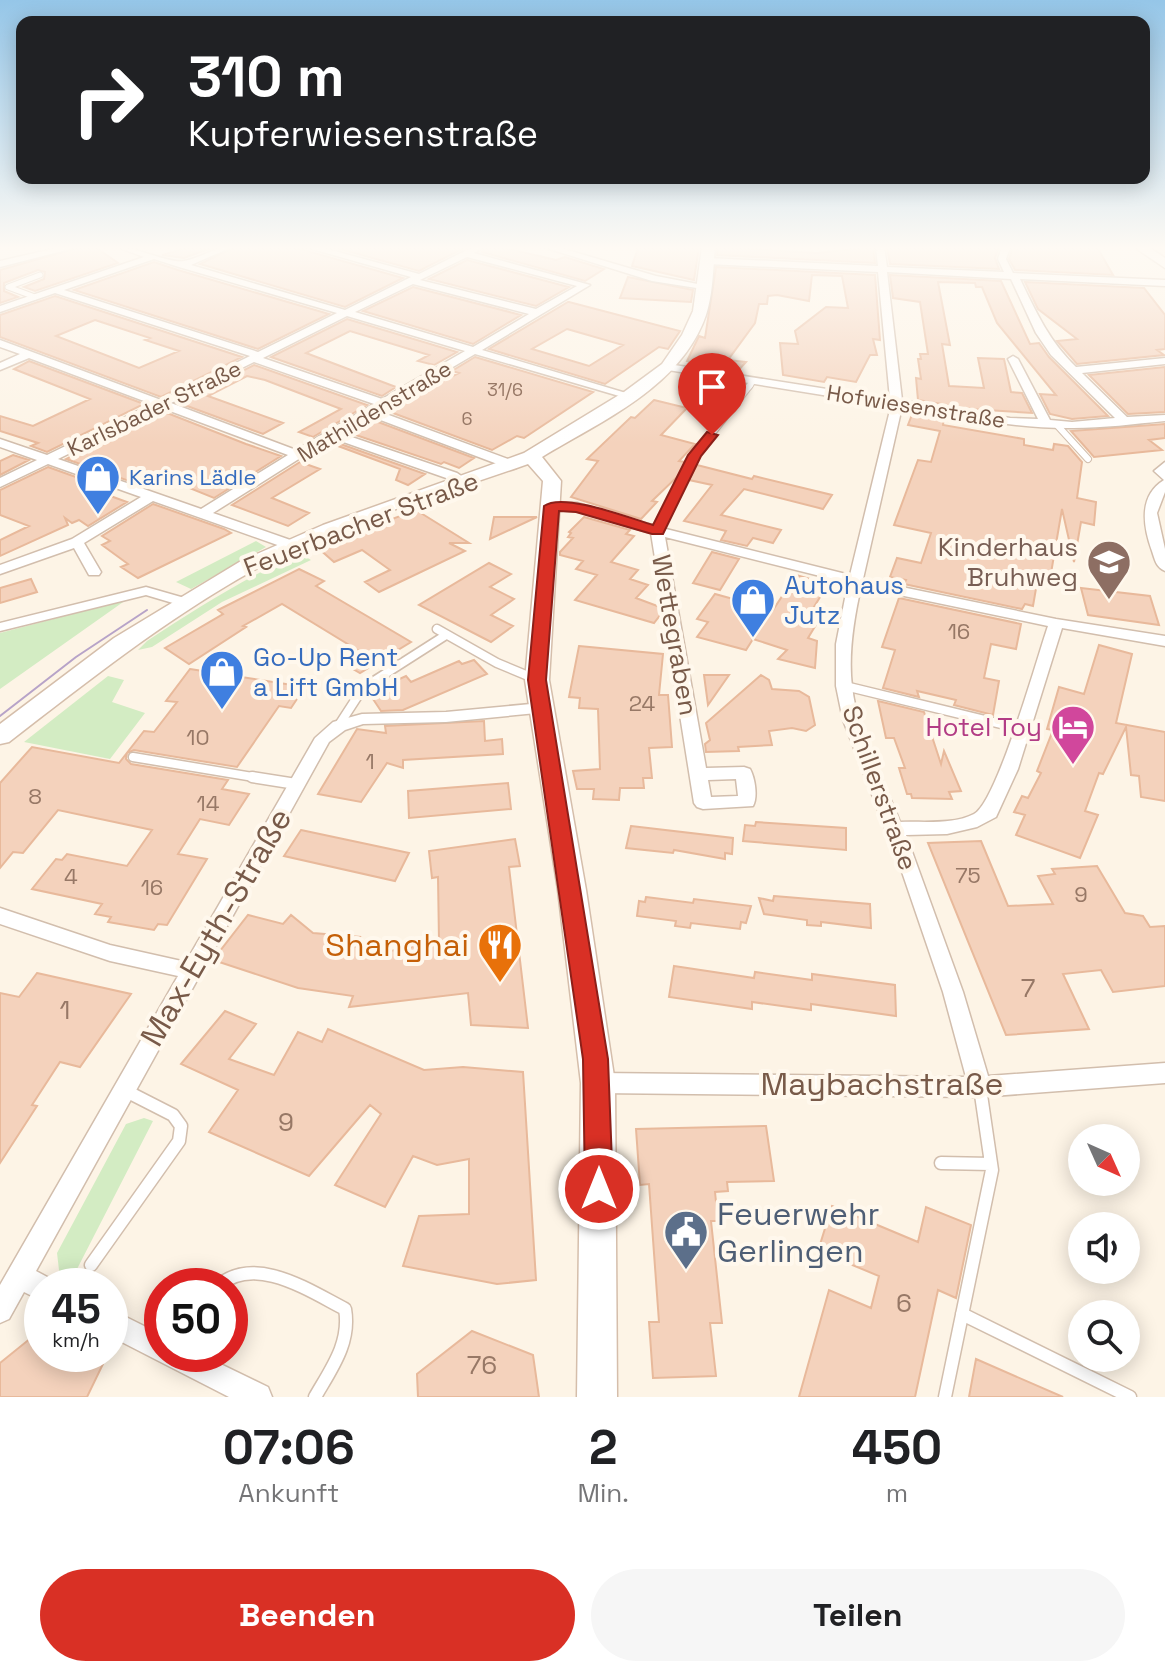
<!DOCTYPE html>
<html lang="de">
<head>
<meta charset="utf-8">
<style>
	:root { --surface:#fff; --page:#f6f6f6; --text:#202124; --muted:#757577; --accent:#d93025 }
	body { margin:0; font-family:"Space Grotesk",sans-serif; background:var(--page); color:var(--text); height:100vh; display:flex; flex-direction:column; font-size:30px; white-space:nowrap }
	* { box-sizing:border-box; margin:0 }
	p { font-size:26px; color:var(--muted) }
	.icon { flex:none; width:44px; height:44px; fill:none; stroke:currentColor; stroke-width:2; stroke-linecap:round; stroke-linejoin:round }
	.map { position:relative; height:1397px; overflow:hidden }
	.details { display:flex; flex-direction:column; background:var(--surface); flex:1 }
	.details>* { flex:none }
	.guide { position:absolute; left:16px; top:16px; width:1134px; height:168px; border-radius:16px; box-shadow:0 4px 20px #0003; background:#202124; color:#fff; overflow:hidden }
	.needle { width:52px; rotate:135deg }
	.controls { position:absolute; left:1068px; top:1124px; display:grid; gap:16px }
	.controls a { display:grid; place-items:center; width:72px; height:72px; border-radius:50%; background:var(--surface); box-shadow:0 4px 20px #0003; font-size:40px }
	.speed { position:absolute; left:24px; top:1268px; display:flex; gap:16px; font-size:40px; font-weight:700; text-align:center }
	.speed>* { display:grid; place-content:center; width:104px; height:104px; border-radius:50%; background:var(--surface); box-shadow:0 4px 20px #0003; line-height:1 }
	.speed small { font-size:20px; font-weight:400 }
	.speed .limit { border:12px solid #d22; background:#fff; color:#111 }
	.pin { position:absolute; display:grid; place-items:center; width:68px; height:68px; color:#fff; margin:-82px -34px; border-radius:50% 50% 50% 0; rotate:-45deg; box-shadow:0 0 8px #0007 }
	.pin .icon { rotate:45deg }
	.me { position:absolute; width:88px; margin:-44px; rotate:0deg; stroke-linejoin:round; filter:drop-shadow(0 0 6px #0008) }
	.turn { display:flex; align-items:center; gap:28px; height:168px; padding:0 40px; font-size:36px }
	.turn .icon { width:104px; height:104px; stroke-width:2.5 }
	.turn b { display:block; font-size:56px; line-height:68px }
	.eta { display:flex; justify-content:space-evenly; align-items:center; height:136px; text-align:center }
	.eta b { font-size:48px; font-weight:800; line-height:56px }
	.action { display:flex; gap:16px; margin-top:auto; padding:16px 40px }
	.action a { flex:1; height:92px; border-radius:48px; background:var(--accent); color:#fff; font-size:32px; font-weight:800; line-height:92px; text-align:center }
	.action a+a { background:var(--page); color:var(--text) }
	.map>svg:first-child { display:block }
	.green { fill:#d3ecc3 }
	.building { fill:#f4d2bc; stroke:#e8b99b; stroke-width:2; fill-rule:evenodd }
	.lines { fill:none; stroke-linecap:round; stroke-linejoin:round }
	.lane-far4-casing { stroke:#d2bead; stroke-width:7 }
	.lane-far3-casing { stroke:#d2bead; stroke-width:8 }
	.lane-far2-casing { stroke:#d2bead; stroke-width:11 }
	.lane-far1-casing { stroke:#d2bead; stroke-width:13 }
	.lane-casing { stroke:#d2bead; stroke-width:15 }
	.street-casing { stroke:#d2bead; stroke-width:3 }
	.secondary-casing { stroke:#d5beab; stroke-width:3 }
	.lane-far4 { stroke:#fff; stroke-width:5 }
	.lane-far3 { stroke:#fff; stroke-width:6 }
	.lane-far2 { stroke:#fff; stroke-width:8 }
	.lane-far1 { stroke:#fff; stroke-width:10 }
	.lane { stroke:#fff; stroke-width:12 }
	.street { fill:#fff; fill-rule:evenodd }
	.secondary { fill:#fff; fill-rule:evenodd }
	.tram { stroke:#b7a3c8; stroke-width:2 }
	.route { fill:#d93025; stroke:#8d1f18; stroke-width:2 }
	.labels { text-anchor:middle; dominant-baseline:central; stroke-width:8; stroke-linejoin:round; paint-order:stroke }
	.far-number-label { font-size:18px; fill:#977866 }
	.far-street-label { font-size:22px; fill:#785a49; stroke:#fff8ed }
	.far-shop-label { font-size:22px; fill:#366cbe; stroke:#fff8ed; text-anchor:start }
	.number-label { font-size:22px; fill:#977866 }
	.street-label { font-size:26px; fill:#785a49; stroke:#fff8ed }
	.education-label { font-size:26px; fill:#785e54; stroke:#fff8ed; text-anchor:end }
	.shop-label { font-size:26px; fill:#366cbe; stroke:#fff8ed; text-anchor:start }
	.hotel-label { font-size:26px; fill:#b23c85; stroke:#fff8ed; text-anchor:end }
	.near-number-label { font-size:26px; fill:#977866 }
	.near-street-label { font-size:32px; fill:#785a49; stroke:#fff8ed }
	.near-food-label { font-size:32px; fill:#c56008; stroke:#fff8ed; text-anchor:end }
	.near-service-label { font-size:32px; fill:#4e5e75; stroke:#fff8ed; text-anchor:start }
</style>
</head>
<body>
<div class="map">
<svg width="1165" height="1397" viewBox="0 0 1165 1397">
	<rect width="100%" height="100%" fill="#fdf4e6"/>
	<path class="green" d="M256 541 266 547 191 589 176 582Z
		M299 553 311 560 222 602 152 647 138 650 147 641C196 609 245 578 299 553Z
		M126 600 0 689V633Z
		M108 676 124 680 112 702 145 713 110 759 24 742Z
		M144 1118 153 1121 77 1269 109 1286H69L59 1270 57 1253 126 1124Z"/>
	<path class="building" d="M81 247H95L118 263 35 291 24 287 44 279 45 272 38 270 4 283V291L18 297 0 303V270Z
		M190 247H214L184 258 162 255Z
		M235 247H293L403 278 345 307 200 264Z
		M344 247H466L419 271 340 249Z
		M487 247H501L556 260 565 257 604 269 585 281 482 252Z
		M643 247H699L694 280 632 266 638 248Z
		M718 247 817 253 873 247 875 263 717 255Z
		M887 247H999L995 258 999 269 890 264Z
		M1013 247H1097L1113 275 1015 270 1009 259Z
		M467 260 569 287 536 306 429 279Z
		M154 262 178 270 329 314 258 349 74 290Z
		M716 267 875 275 880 340 873 339 877 355H870L856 382 827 377 824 382 783 375 780 343 798 344 795 331 826 307 848 308 842 276 812 275 809 301 777 295 768 296 767 304H759L755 323 728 360 746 362 737 372 687 361 699 336 705 338Z
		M890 275 1001 281 1030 344 1039 343 1049 357 1108 416 1072 419 1050 414 1040 394 1056 395 997 323 982 287H976L975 283 938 282 950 345 942 344 949 386 984 388 978 358 1004 359 1011 392 1022 393 1032 413 971 409 918 400 916 378 921 379 918 359H921L920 354H928L920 302 893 298Z
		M628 277 693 290 691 302 620 298Z
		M1025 282 1144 288 1165 315V349L1157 350 1164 355 1077 364 1057 341 1077 339 1038 309Z
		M413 287 521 315 473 344 363 311Z
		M55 296 242 357 161 397 0 337V315ZM95 320 150 338 145 340 179 351 139 368 56 336Z
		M568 302H569L680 331 668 349 659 347 605 384 489 349ZM567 329 623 345 589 366 532 349Z
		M347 319 457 352 434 365 418 361 429 355 350 331 306 353 396 387 382 396 271 357Z
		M475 357 593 392 524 438 517 436 492 450 385 410 459 373 452 371Z
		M29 361 144 404 47 452 31 446 38 443 0 431V416L33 426 90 399 14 369Z
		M254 365 367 405 313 437 299 432 341 409 265 380 247 376 208 396 283 423 263 434 179 403Z
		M1165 367V412L1128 414 1089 375Z
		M701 378 727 382 711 399 686 394Z
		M654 400 687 408 661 435 695 444 679 461 685 462 677 477 652 501 657 502 641 519 571 497 598 461 587 459 631 417 635 418Z
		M162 411 246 444 281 456 214 498 160 476 157 480 140 474 129 481 66 459Z
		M913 412 944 417 943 425 1024 439V445L1053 450 1054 444 1068 446 1082 462 1077 498 1096 502 1094 525 1081 522 1074 562 1062 509 1051 573 1039 571 1033 606 1025 604 1022 609 904 584 906 580 890 577 897 558 921 563 931 533 894 525 918 460 931 462 940 431 908 425Z
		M370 419 474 458 459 468 444 462 441 464 347 432Z
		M1165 424V438L1149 440 1162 450 1094 457 1071 431Z
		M332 441 425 474 408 485 396 480 400 469 330 443Z
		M13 455 29 460 0 475V461Z
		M300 462 320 469 272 498 309 513 288 526 232 505Z
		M697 465 752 479 754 476 832 495 823 509 744 489 721 515 781 530 773 543 753 538 747 546 721 540 726 531 684 521 712 485 689 480Z
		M48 467 112 490 105 494 127 502 88 526 79 520 72 523 65 518 68 525 0 556V540L29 526 0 515V490Z
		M153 504 224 529 231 533 138 578 121 567 128 564 102 545 110 541 102 536Z
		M416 510 469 543H449L465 551 379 592 365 582 390 570 362 550 334 562 317 547Z
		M494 517H537L490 539Z
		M584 517 630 530 626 534 634 536 611 562 638 570 630 579 648 585 636 598 660 607 661 614 654 623 575 600 597 575 576 569 583 561 560 555V552L573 538 568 537 571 533 569 532Z
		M712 552 739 559 720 590 693 583Z
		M489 563 511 574 490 587 514 599 491 615 513 626 491 642 419 605Z
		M299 569 324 581 316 586 411 642 360 673 341 662 359 651 282 604 243 626 246 627 189 664 165 648 223 614 218 610Z
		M796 575 828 584 806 620 817 623 808 638 817 641 815 668 778 659 787 650 753 639 746 650 697 637 708 622 697 619 715 594 773 610Z
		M31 579 37 592 0 603V588Z
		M1081 588 1150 596 1159 625 1088 615Z
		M899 598 1021 624 1016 649 991 644 984 678 999 681 993 715 954 705 956 700 917 691 919 697 883 688 895 650 882 647Z
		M1099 645 1132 654 1116 723 1165 732V801L1141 797 1139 776 1131 775 1126 727 1103 774 1099 773 1085 811 1098 815 1080 858 1016 835 1025 815 1014 812 1022 796 1028 798 1041 773 1037 771 1053 730 1047 729 1059 687 1084 694Z
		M579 646 663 654 659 695H668L672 747 649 748 652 778H643L644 788H620L619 800 593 799 594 789H577L573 771 600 769 598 709 579 708 580 698 569 697Z
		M474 660 487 674 403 710 381 711 369 693 406 676 411 682 459 661 462 664Z
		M190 669 305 687 291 708 279 706 237 767 134 750 127 753 126 759 131 764 228 780 222 789 249 794 229 825 200 819 178 854 207 859 167 925 158 924 154 930 108 922 111 917 95 914 102 904 32 889 56 859 62 860 67 854 127 866 152 830 58 810 23 853 13 852 0 868V783L32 747 119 763 144 731 154 732 177 702 166 701Z
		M704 675H729L708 705Z
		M761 675 769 680 772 689 799 691 809 697 815 725 806 731 792 728 769 731 772 745 738 747 739 751 706 752 705 744 710 740 706 723Z
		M878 701 924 712 941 764 944 751 961 791 949 792 952 799 912 798 911 794H907L899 768H905L894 738H886Z
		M484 721 485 741 502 739 503 754 403 760V768L387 763 361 802 318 794 357 729 386 733 385 726Z
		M508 783 511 809 409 818 408 791Z
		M756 822 846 828V850L743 841 745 825 755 826Z
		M631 826 733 838 732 854 725 853V859L674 850 673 853 626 848Z
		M301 830 409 853 395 881 284 856Z
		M515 839 520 866 509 867 528 1028 471 1025 468 993 349 1007 353 996 298 988 213 960 248 915 283 924 291 915 313 933 360 937 356 947 381 953 439 941 438 877 432 878 429 851Z
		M981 841 1008 906 1053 904 1038 876 1055 874 1052 869 1097 866 1125 913 1143 916 1150 927 1165 926V986L1113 992 1101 970 1063 974 1089 1029 1006 1035 928 843Z
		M774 896 870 904 871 928 821 922V926L807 925V920L764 914 759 898 773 901Z
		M646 897 693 903 694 899 751 906 746 923 741 922 740 929 691 923 690 928 675 926 676 921 637 916 639 901 645 902Z
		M674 966 754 978 755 972 812 980V974L895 985 896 1016 811 1004V1010L752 1002V1009L669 997Z
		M37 973 131 994 80 1067 60 1062 32 1105 37 1106 0 1163V993L19 997Z
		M225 1011 256 1024 229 1059 274 1075 298 1032 322 1042 328 1029 424 1070 463 1067 523 1072 536 1280 497 1284 403 1266 419 1216 469 1214V1159L437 1165 413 1156 385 1207 335 1185 381 1114 370 1105 309 1176 209 1132 238 1090 181 1064Z
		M766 1126 774 1181 727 1182 728 1191 715 1192 718 1221H711L722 1323H710L716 1376 653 1378 649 1322H659L649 1184 640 1185 636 1129Z
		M832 1206 918 1242 926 1207 971 1225 956 1298 938 1290 915 1397H799L829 1290 871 1308 879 1276 818 1251Z
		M42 1329V1354H85L103 1364 87 1397H0V1363Z
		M472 1331 533 1355 539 1397H418L417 1374Z
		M976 1359 1063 1397H969Z"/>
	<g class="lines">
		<g class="lane-far4-casing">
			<path id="lane-far4" d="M35 297 8 287 40 275
				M749 387 753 381"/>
		</g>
		<g class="lane-far3-casing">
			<path id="lane-far3" d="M1057 425 1088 459
				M657 531 695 455 750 385"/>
		</g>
		<g class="lane-far2-casing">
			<path id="lane-far2" d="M437 629 497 663 533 678
				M845 686 1022 729
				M339 725 363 688 446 635
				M133 757 265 779"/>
		</g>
		<g class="lane-far1-casing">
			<path id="lane-far1" d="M252 777 296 784"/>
		</g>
		<g class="lane-casing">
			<path id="lane" d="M941 1163 991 1164
				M91 1265 179 1141 181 1126 173 1115 124 1090
				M218 1286C255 1254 308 1290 345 1309 351 1343 331 1369 315 1397
				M962 1314 1130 1397
				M945 1397 992 1170 980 1088"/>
		</g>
		<g class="street-casing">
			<path id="street" d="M61 247H78L0 267V261Z
				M117 247C137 247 170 264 184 261 201 258 214 247 232 247L191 265 345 310 411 277 305 247H320L419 274 473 247H484L474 253 590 285 482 350 636 396 626 398 475 354 378 411 516 462V468H508L370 416 340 433 457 473 467 480V486H459L449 479 332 438 213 513 296 542V548H286L153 501 84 543 101 572 99 575H89L74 548 0 574V565L72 539 141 497 48 464 0 487V478L37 460 0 447V439L47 455 152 404 29 358 0 370V363L20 354 0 347V340L161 400 250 356 55 293 0 312V306L144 257ZM467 257 577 286 536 309 420 280ZM154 259 179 267 337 313 258 352 64 290ZM413 284 529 314 473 347 355 312ZM347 316 465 351 382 399 263 358ZM254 362 374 404 296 450 171 403ZM162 408 288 455 201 509 58 459Z
				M543 247H557L656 276 708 286 703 289 652 281Z
				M876 247H884L887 267 1004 272 998 259 1002 247H1010L1006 259 1013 273 1165 280V286L1020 279C1036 312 1049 341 1076 367L1165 358V364L1082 373 1127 417 1165 415V421C1134 424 1104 428 1073 428 1016 429 958 416 902 407L863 579 1056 619 1165 636V646L1062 628 1018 769 996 817 977 827 947 834 906 835 963 992 988 1076 1165 1063V1083L980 1097 598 1093 590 1090 587 1083 590 1076 598 1073 966 1077 943 992 901 869 843 720 836 686V644L848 583 665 537 706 768 744 767 750 769C755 778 758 797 753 806L703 809 697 807 694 803 651 533 576 511 552 510 546 506 552 502 577 503 662 528 850 575 891 406 668 370 663 367 668 364 890 399 878 272 708 264 704 261 708 258 878 266ZM887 272 1011 279 1036 333 1051 355 1115 418 1072 422 1050 420 1018 359 1013 356 1008 359 1038 419 1010 418 902 400ZM861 587 1048 626C1037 658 997 802 974 814 953 825 923 821 900 822 883 779 857 733 852 686 848 654 854 618 861 587ZM736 779 738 796 711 797 708 780Z
				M1165 462V492L1157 513 1165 549V571C1156 567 1155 560 1152 551 1143 526 1138 496 1164 480L1154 471Z
				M146 587 188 599 190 602 183 606 146 595 0 631V623Z
				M541 703 549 708 547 712 446 722 363 724 345 730 329 742 36 1271 51 1279 54 1286H42V1301L24 1292 9 1319 0 1323V1285L178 976 110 961 0 924V908L110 945 186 962 315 738 333 722 362 714 446 712Z
				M110 1309 162 1335V1354H200L268 1387 272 1397H229L110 1336Z"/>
		</g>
		<g class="secondary-casing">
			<path id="secondary" d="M702 247H715C713 269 713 294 706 315 681 387 603 420 542 457L561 481 549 680 586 890 615 1083 617 1397H577L581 1083 558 890 525 680 543 481 528 464C438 496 337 524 254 570 166 619 88 681 9 742L0 744V724L114 638 241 561 323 525 524 453 624 392 662 364 682 335 693 311Z
				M1134 247H1149L1165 258V268Z"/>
		</g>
		<use href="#lane-far4" class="lane-far4"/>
		<use href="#lane-far3" class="lane-far3"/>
		<use href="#lane-far2" class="lane-far2"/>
		<use href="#lane-far1" class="lane-far1"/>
		<use href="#lane" class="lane"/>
		<use href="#street" class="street"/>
		<use href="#secondary" class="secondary"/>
		<path class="tram" d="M0 716 76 657 147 610"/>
	</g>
	<linearGradient id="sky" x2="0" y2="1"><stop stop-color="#95c6e8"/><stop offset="0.56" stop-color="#fefaf4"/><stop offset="1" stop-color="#fefaf4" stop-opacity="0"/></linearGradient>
	<rect width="1165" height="443" fill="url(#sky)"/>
	<path class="route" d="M707 432 718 435 701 456 663 534H652L576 512 559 511 546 680 608 1059 613 1189 609 1198 599 1202 589 1198 585 1189 583 1059 528 680 544 506C563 492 629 518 653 525L688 455Z"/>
	<defs>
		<g id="shop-pin" transform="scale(2.3)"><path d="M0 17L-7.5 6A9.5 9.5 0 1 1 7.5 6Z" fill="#3f7fe0" stroke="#fff8ed"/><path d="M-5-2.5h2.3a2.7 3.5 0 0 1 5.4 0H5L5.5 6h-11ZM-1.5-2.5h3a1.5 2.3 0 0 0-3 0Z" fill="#fff"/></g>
		<g id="school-pin" transform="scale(2.3)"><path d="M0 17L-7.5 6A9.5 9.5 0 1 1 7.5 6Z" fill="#8d6e63" stroke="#fff8ed"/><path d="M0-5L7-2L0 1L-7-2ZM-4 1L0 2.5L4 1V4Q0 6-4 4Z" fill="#fff"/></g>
		<g id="hotel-pin" transform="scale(2.3)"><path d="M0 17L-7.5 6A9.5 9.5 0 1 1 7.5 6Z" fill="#d1479c" stroke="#fff8ed"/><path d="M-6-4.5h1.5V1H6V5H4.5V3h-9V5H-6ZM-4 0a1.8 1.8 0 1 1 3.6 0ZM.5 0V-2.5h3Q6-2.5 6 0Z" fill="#fff"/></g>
		<g id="restaurant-pin" transform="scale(2.3)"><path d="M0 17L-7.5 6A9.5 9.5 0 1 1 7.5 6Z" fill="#e8710a" stroke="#fff8ed"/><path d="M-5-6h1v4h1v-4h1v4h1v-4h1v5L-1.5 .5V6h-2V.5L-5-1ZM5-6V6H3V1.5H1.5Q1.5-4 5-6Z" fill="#fff"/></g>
		<g id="civic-pin" transform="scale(2.3)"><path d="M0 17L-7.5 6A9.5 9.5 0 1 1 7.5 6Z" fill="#5c6f8a" stroke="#fff8ed"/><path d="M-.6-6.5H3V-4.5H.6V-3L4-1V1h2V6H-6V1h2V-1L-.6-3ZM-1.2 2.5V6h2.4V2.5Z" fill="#fff"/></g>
	</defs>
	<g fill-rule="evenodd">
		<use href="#shop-pin" x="98" y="477"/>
		<use href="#school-pin" x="1109" y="562"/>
		<use href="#shop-pin" x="753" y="600"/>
		<use href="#shop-pin" x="222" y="672"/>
		<use href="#hotel-pin" x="1073" y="727"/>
		<use href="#restaurant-pin" x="500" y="945"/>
		<use href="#civic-pin" x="686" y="1232"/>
	</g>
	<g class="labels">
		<g class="far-number-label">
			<text x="505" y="389">31/6</text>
			<text x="467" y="418">6</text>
		</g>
		<g class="far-street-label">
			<text transform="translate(916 406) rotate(9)">Hofwiesenstraße</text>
			<text transform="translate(154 408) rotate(-26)">Karlsbader Straße</text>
			<text transform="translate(374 411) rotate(-31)">Mathildenstraße</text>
		</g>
		<g class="far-shop-label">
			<text x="129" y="477">Karins Lädle</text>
		</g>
		<g class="number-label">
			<text x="959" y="631">16</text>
			<text x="642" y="703">24</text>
			<text x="198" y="737">10</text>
			<text x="370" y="761">1</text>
			<text x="35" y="796">8</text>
			<text x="208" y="803">14</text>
			<text x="968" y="875">75</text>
			<text x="71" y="876">4</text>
			<text x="152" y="887">16</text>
			<text x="1081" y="894">9</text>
		</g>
		<g class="street-label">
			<text transform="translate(361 524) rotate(-21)">Feuerbacher Straße</text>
			<text transform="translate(675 635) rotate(80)">Wettegraben</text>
			<text transform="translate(880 788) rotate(70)">Schillerstraße</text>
		</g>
		<g class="education-label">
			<text x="1078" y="547">Kinderhaus<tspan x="1078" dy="30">Bruhweg</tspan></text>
		</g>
		<g class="shop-label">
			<text x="784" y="585">Autohaus<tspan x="784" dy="30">Jutz</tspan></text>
			<text x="253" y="657">Go-Up Rent<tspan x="253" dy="30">a Lift GmbH</tspan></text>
		</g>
		<g class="hotel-label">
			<text x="1042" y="727">Hotel Toy</text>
		</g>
		<g class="near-number-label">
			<text x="1028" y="988">7</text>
			<text x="65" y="1010">1</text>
			<text x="286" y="1122">9</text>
			<text x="904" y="1303">6</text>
			<text x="482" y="1365">76</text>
		</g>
		<g class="near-street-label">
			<text transform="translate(216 927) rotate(-60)">Max-Eyth-Straße</text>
			<text x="882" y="1084">Maybachstraße</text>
		</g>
		<g class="near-food-label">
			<text x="469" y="945">Shanghai</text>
		</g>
		<g class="near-service-label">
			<text x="717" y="1214">Feuerwehr<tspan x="717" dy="37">Gerlingen</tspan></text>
		</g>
	</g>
</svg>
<div class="controls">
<a><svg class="needle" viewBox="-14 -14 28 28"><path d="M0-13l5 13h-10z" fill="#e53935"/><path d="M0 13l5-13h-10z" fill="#757577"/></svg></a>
<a><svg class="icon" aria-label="sound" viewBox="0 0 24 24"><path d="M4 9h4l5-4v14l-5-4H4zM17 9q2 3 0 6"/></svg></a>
<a><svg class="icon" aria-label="search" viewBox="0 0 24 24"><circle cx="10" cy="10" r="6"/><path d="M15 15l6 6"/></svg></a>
</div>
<div class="speed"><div>45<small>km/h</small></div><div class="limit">50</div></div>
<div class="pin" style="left:712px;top:435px;background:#d93025"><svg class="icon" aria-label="arrive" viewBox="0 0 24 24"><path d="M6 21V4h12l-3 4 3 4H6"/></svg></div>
<svg class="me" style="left:599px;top:1189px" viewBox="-20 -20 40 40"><circle r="17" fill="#d93025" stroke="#fff" stroke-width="3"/><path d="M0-11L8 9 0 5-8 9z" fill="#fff"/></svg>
<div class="guide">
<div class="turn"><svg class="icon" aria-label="right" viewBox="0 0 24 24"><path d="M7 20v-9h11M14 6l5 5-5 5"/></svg><div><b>310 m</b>Kupferwiesenstraße</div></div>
</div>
</div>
<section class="details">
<div class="eta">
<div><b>07:06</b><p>Ankunft</p></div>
<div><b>2</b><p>Min.</p></div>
<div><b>450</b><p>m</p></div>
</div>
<div class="action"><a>Beenden</a><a>Teilen</a></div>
</section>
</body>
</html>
